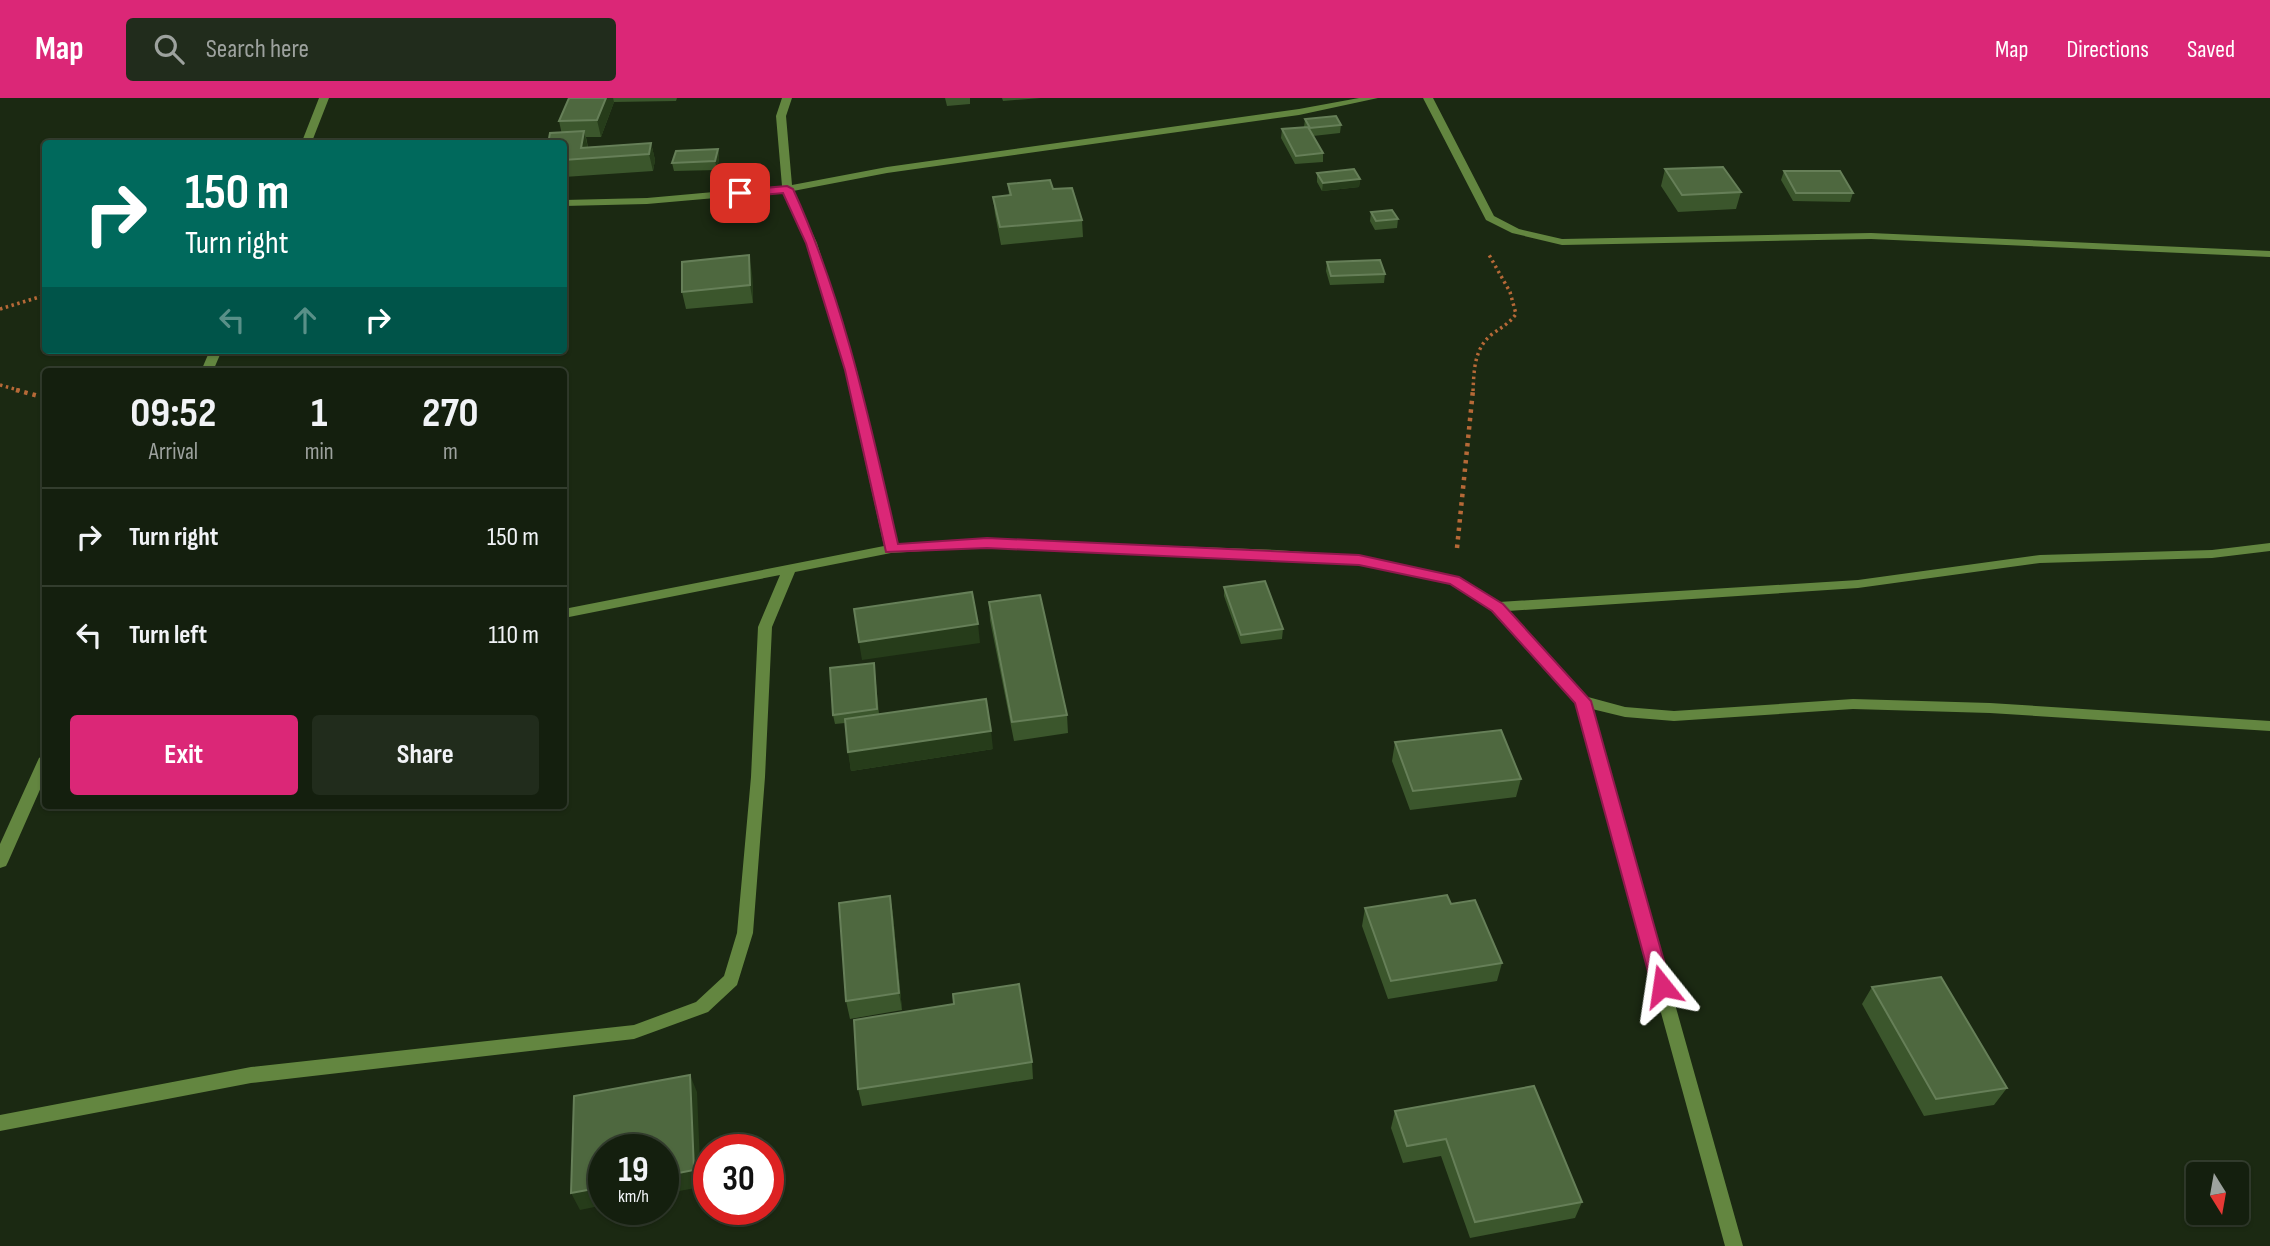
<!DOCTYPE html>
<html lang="en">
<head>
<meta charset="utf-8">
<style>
	:root { --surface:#141f0e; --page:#212c1c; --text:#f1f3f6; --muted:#9da29e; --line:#333d2e; --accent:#db2777 }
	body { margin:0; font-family:"Sofia Sans Condensed",sans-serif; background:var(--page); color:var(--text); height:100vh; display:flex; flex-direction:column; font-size:26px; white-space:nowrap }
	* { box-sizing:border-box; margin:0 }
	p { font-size:23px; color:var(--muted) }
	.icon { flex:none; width:38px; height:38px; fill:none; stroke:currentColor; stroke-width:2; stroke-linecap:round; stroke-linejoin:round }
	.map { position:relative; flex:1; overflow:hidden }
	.sheet { position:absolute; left:42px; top:270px; width:525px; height:441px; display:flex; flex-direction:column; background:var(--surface); border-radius:7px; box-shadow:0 2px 5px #0004,0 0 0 2px var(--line) }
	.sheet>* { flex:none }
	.banner { position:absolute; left:42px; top:42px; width:525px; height:214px; border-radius:7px; box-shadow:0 2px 5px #0004,0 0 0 2px var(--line); background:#00695c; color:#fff; overflow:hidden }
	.needle { width:46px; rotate:169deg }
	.buttons { position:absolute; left:2186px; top:1064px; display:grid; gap:14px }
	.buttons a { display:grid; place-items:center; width:63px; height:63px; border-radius:7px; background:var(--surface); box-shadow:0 2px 5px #0004,0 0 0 2px var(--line); font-size:35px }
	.speed { position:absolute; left:588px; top:1036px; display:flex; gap:14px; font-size:35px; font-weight:700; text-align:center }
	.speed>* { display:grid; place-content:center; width:91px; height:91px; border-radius:50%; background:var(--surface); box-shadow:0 2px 5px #0004,0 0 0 2px var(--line); line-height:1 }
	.speed small { font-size:18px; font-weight:400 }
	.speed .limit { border:10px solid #d22; background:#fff; color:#111 }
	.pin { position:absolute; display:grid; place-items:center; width:60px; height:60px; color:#fff; margin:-30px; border-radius:14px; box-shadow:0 4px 10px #0006 }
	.me { position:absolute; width:77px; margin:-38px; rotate:345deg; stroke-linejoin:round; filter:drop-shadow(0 0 5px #0008) }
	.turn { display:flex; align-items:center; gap:24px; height:147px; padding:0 28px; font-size:32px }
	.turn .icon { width:91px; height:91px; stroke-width:2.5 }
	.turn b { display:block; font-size:49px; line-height:60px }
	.lanes { display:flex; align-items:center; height:66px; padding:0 28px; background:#0003; justify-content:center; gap:35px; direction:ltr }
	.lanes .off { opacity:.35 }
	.eta { display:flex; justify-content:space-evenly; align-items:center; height:119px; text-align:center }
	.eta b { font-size:42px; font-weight:700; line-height:49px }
	.button { display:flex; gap:14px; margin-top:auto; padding:14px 28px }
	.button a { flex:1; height:80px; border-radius:7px; background:var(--accent); color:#fff; font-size:28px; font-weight:700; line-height:80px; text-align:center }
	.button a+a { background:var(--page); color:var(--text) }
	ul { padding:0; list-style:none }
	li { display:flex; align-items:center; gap:21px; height:98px; padding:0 28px; border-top:2px solid var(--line) }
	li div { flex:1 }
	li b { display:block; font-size:26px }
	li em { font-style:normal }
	header { display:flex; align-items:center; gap:42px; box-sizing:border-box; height:98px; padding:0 35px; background:var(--accent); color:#fff }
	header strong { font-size:33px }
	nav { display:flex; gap:38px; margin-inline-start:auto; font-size:24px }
	.search { width:490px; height:63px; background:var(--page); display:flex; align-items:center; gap:18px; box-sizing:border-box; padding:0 24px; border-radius:7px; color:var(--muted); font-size:26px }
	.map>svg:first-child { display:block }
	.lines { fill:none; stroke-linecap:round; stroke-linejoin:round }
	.path-far1 { stroke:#b66937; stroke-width:3.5; stroke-dasharray:2.5 3.5; stroke-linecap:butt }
	.path { stroke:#b66937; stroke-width:4.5; stroke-dasharray:3.5 5; stroke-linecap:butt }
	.minor { fill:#638640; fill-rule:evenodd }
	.wall { fill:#3b562c }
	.shaded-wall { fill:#263c1a }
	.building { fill:#4e683f; stroke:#667f58; stroke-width:2 }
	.route { fill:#db2777; stroke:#8e194d; stroke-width:2 }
</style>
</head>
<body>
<header>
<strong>Map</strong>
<div class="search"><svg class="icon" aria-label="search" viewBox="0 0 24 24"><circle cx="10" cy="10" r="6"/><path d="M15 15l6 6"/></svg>Search here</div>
<nav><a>Map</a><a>Directions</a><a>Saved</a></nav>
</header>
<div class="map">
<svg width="2270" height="1148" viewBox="0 0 2270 1148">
	<rect width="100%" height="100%" fill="#1b2912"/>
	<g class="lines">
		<path class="path-far1" d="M0 211 46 197
			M0 287 22 293
			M1473 293C1474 273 1474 251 1491 237 1500 230 1509 226 1516 216L1510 194 1488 155"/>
		<path class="path" d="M16 292 46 300
			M1457 450 1473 292"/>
		<path class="minor" d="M319 0H329L311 46H301Z
			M782 0H792L786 18 792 87 887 69 1299 11 1359 0H1378L1299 17 887 75 793 93 817 145 857 273 896 446 987 441 1277 452 1359 458 1459 479 1499 504 1858 482 2040 457 2212 452 2270 445V453L2212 460 2040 465 1858 490 1508 513 1588 599 1625 609 1674 613 1853 601 1990 605 2270 623V633L1990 615 1853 611 1674 623 1625 619 1592 611 1743 1148H1725L1576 605 1492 512 1450 486 1359 466 1277 460 987 449 891 455 795 474 772 529 765 679 753 835 737 887 708 914 634 941 251 985 0 1033V1017L251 969 634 927 696 904 724 878 737 835 751 679 758 529 780 477 564 520V511L884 448 845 273 807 145 784 94 647 106 564 108V102L647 100 782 88 776 18Z
			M1423 0H1433L1494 118 1519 131 1562 141 1871 135 2270 153V159L1871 141 1562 147 1512 135 1486 122Z
			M210 252H222L213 273H201Z
			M46 655V678L8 764 6 768 0 770V746L39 660Z"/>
	</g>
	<path class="wall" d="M569 0H677L676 3 614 4 601 39H586L588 49 651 45 655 62 653 73 564 79V46L559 23Z
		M945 0H970V6L947 8Z
		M1002 0H1041L1003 3Z
		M1305 21 1341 27 1340 35 1313 38 1323 55V64L1295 66 1281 40 1282 31 1304 29Z
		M718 51 719 60 717 72 674 73 672 65Z
		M1665 71 1741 94 1736 111 1678 114 1661 88Z
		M1784 73 1853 95 1850 104 1793 103 1781 82Z
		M1317 75 1360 81 1359 89 1322 93 1317 84Z
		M1008 86 1053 91 1082 122 1083 139 1001 147 995 116 993 99 1009 97Z
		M1371 114 1398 121 1397 130 1375 132 1370 123Z
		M1327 164 1385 176 1384 185 1330 187 1326 173Z
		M752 175 753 205 686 211 682 194Z
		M1224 489 1283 531 1282 541 1241 546 1224 498Z
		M989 504 1067 617 1068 635 1014 643 990 522Z
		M874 565 879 616 993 651 851 673 845 625 835 626 833 617Z
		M1395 644 1521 681 1516 699 1410 712 1392 663Z
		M890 798 893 817 902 912 850 921 846 903Z
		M1451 806 1502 865 1497 883 1388 901 1362 828 1365 810Z
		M1872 889 2007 990 1994 1007 1924 1018 1862 906Z
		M954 906 1032 964 1033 981 862 1008 858 991Z
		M1395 1013 1582 1104 1575 1120 1470 1140 1441 1058 1403 1065 1391 1030Z"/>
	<path class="shaded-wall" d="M606 0H613L614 4 601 39 597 22Z
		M584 33 588 50H581Z
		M651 45 655 62 653 73 649 56Z
		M718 51 719 60 717 72 715 63Z
		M1360 81 1359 89 1322 93 1323 85Z
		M749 157 752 175 753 205 750 187Z
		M978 526 980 545 862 562 859 544Z
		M565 563 568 573 566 603 564 596Z
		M991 633 993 651 851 673 848 654Z
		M890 798 893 817 902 912 899 895Z
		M690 977 697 994 701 1089 663 1096V1078Z
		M604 1089V1107L580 1112 571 1095Z"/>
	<path class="building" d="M569 0H606L597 22 559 23Z
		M1336 18 1341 27 1310 30 1305 21Z
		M1308 29 1323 55 1296 58 1282 31Z
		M584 33 581 50 651 45 649 56 564 62V46H548L550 35Z
		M718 51 715 63 672 65 676 53Z
		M1723 69 1741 94 1682 97 1665 71Z
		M1354 71 1360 81 1323 85 1317 75Z
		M1784 73H1840L1853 95H1796Z
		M1050 82 1053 91 1072 90 1082 122 1000 129 993 99 1011 97 1008 86Z
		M1392 112 1398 121 1376 123 1371 114Z
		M749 157 750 187 682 194V164Z
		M1380 162 1385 176 1331 178 1327 164Z
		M1265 483 1283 531 1241 537 1224 489Z
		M972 494 978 526 859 544 854 511Z
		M1040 497 1067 617 1012 624 989 504Z
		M874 565 877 611 833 617 830 570Z
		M986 601 991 633 848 654 845 621Z
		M1501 632 1521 681 1413 693 1395 644Z
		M1447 797 1451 806 1475 802 1502 865 1391 883 1365 810Z
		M890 798 899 895 846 903 839 805Z
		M1941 879 2007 990 1936 1001 1872 889Z
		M1019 886 1032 964 858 991 854 922 954 906 953 896Z
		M690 977 694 1072 663 1078V1052H604V1089L571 1095 574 998Z
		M1534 988 1582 1104 1475 1124 1446 1041 1407 1048 1395 1013Z"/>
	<path class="route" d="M787 88 793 91C845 204 870 325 898 446L987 440 1359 457 1459 479 1503 506 1591 603 1671 888 1669 894 1662 896 1655 894 1652 888 1575 605 1492 513 1450 486 1359 467 987 450 886 454 845 272 806 145 783 95 740 99 735 95 740 92Z"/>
</svg>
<div class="buttons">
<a><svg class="needle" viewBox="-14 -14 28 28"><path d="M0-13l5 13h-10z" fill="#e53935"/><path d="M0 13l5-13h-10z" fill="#9da29e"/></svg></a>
</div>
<div class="speed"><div>19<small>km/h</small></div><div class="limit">30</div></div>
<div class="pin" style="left:740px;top:95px;background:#d93025"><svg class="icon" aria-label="arrive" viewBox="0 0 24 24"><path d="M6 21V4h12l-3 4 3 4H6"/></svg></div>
<svg class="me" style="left:1662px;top:888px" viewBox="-20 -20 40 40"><path d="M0-17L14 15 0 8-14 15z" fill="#db2777" stroke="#fff" stroke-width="4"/></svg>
<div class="banner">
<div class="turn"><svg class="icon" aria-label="right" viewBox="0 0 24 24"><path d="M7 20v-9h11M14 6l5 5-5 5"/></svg><div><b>150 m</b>Turn right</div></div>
<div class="lanes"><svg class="icon off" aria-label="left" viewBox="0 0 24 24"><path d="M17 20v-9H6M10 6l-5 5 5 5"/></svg><svg class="icon off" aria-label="ahead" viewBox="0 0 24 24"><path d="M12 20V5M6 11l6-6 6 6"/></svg><svg class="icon" aria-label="right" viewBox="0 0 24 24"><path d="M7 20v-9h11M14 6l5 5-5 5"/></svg></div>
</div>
<section class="sheet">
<div class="eta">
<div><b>09:52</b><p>Arrival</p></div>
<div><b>1</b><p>min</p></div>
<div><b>270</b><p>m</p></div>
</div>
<ul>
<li><svg class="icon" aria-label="right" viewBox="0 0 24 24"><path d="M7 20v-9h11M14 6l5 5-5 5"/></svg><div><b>Turn right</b></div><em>150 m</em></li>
<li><svg class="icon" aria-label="left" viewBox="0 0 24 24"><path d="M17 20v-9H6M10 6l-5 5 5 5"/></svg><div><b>Turn left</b></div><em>110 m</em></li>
</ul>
<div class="button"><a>Exit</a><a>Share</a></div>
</section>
</div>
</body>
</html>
